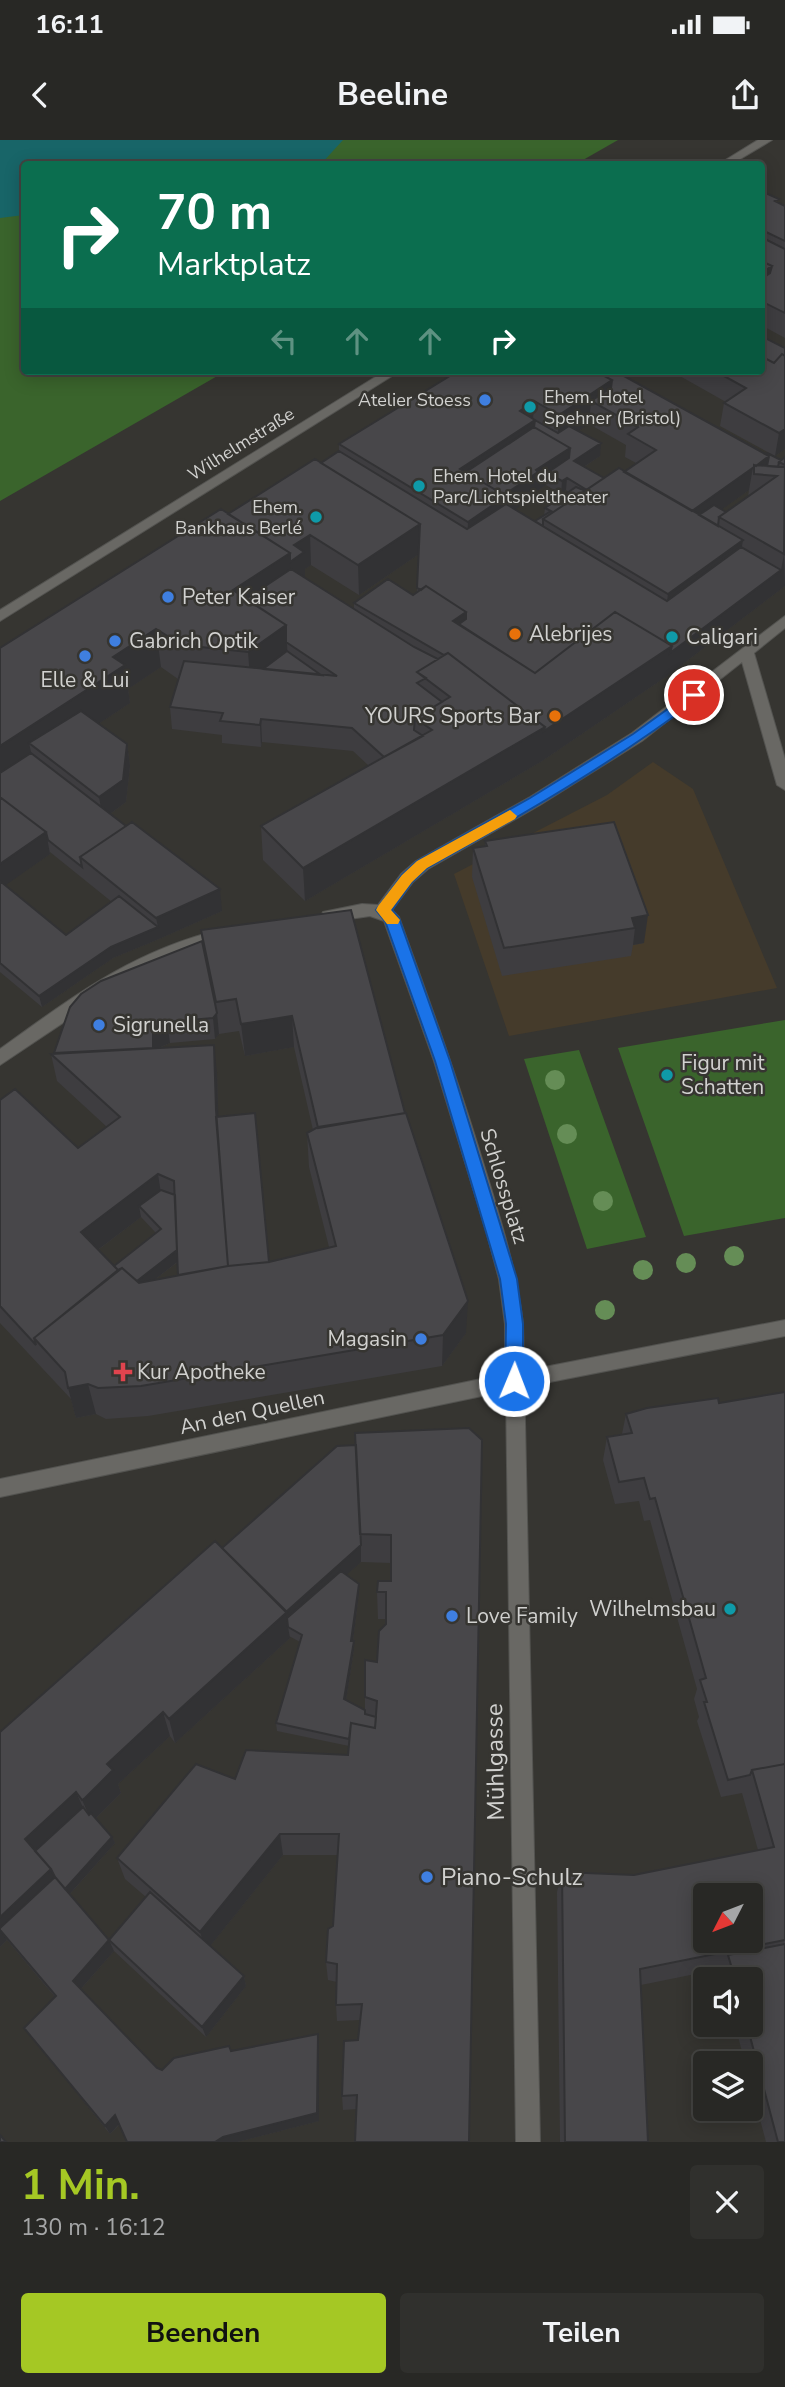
<!DOCTYPE html>
<html lang="de">
<head>
<meta charset="utf-8">
<style>
	:root { --surface:#282825; --page:#30302d; --text:#f1f3f6; --muted:#a5a6a7; --line:#444442; --accent:#a5c824 }
	body { margin:0; font-family:"Nunito Sans",sans-serif; background:var(--page); color:var(--text); height:100vh; display:flex; flex-direction:column; font-size:26px; white-space:nowrap }
	* { box-sizing:border-box; margin:0 }
	p { font-size:23px; color:var(--muted) }
	.icon { flex:none; width:38px; height:38px; fill:none; stroke:currentColor; stroke-width:2; stroke-linecap:round; stroke-linejoin:round }
	.map { position:relative; height:2002px; overflow:hidden }
	.side { display:flex; flex-direction:column; background:var(--surface); flex:1 }
	.side>* { flex:none }
	.hud { position:absolute; left:21px; top:21px; width:744px; height:214px; border-radius:7px; box-shadow:0 4px 18px #0003,0 0 0 2px var(--line); background:#0b6e4f; color:#fff; overflow:hidden }
	.needle { width:46px; rotate:228deg }
	.buttons { position:absolute; left:693px; top:1743px; display:grid; gap:14px }
	.buttons a { display:grid; place-items:center; width:70px; height:70px; border-radius:7px; background:var(--surface); box-shadow:0 4px 18px #0003,0 0 0 2px var(--line); font-size:35px }
	.pin { position:absolute; display:grid; place-items:center; width:60px; height:60px; color:#fff; margin:-30px; border:4px solid #fff; border-radius:50%; box-shadow:0 2px 7px #0007 }
	.me { position:absolute; width:77px; margin:-38px; rotate:1deg; stroke-linejoin:round; filter:drop-shadow(0 0 5px #0008) }
	.turn { display:flex; align-items:center; gap:24px; height:147px; padding:0 21px; font-size:32px }
	.turn .icon { width:91px; height:91px; stroke-width:2.5 }
	.turn b { display:block; font-size:49px; line-height:60px }
	.lanes { display:flex; align-items:center; height:66px; padding:0 21px; background:#0003; justify-content:center; gap:35px; direction:ltr }
	.lanes .off { opacity:.35 }
	.round { display:grid; place-items:center; flex:none; width:74px; height:74px; border-radius:7px; background:var(--page) }
	.summary { display:flex; align-items:center; justify-content:space-between; height:119px; padding:0 21px }
	h1 { font-size:42px; font-weight:700; line-height:52px; color:var(--accent) }
	.button { display:flex; gap:14px; margin-top:auto; padding:14px 21px }
	.button a { flex:1; height:80px; border-radius:7px; background:var(--accent); color:#111; font-size:28px; font-weight:700; line-height:80px; text-align:center }
	.button a+a { background:var(--page); color:var(--text) }
	.status { display:flex; justify-content:space-between; align-items:center; height:49px; padding:0 35px; background:var(--surface); direction:ltr }
	.status svg { height:19px; fill:currentColor }
	header { display:flex; justify-content:space-between; align-items:center; height:91px; padding:0 21px; background:var(--surface); font-size:32px; font-weight:700 }
	.map>svg:first-child { display:block }
	.education { fill:#453b2b }
	.green { fill:#3a642c }
	.water { fill:#186568 }
	.lines { fill:none; stroke-linecap:round; stroke-linejoin:round }
	.lane-casing { stroke:#535350; stroke-width:2 }
	.street-casing { stroke:#535350; stroke-width:2 }
	.secondary-casing { stroke:#535350; stroke-width:2 }
	.lane { fill:#696864; fill-rule:evenodd }
	.street { fill:#696864; fill-rule:evenodd }
	.secondary { fill:#696864; fill-rule:evenodd }
	.tree { fill:#658d56 }
	.wall { fill:#3e3d40; fill-rule:evenodd }
	.shaded-wall { fill:#323234 }
	.building { fill:#48474a; stroke:#323234; stroke-width:2; fill-rule:evenodd }
	.route { fill:#1a73e8; stroke:#114b97; stroke-width:2 }
	.slow { fill:#f59e0b }
	.shop-dot { fill:#3f7fe0; stroke:#363531; stroke-width:2.5 }
	.culture-dot { fill:#0f9aa8; stroke:#363531; stroke-width:2.5 }
	.food-dot { fill:#e8710a; stroke:#363531; stroke-width:2.5 }
	.health-dot { fill:#e0444e; stroke:#363531; stroke-width:2.5 }
	.labels { text-anchor:middle; dominant-baseline:central; stroke-width:5; stroke-linejoin:round; paint-order:stroke }
	.far-poi-label { font-size:18px; fill:#d1d1cf; stroke:#363531; text-anchor:start }
	.far-street-label { font-size:18px; fill:#d1d1cf; stroke:#363531 }
	.poi-label { font-size:21px; fill:#d1d1cf; stroke:#363531; text-anchor:start }
	.street-label { font-size:21px; fill:#d1d1cf; stroke:#363531 }
	.near-street-label { font-size:24px; fill:#d1d1cf; stroke:#363531 }
	.near-poi-label { font-size:24px; fill:#d1d1cf; stroke:#363531; text-anchor:start }
</style>
</head>
<body>
<div class="status"><b>16:11</b><svg viewBox="0 0 49 12"><path d="M0 12V9h3v3zM5 12V6h3v6zM10 12V3h3v9zM15 12V0h3v12zM26 1h20v11H26zM47 4h2v5h-2z"/></svg></div>
<header><svg class="icon" aria-label="back" viewBox="0 0 24 24"><path d="M15 5l-7 7 7 7"/></svg>Beeline<svg class="icon" aria-label="share" viewBox="0 0 24 24"><path d="M12 15V3M7 8l5-5 5 5M5 13v7h14v-7"/></svg></header>
<div class="map">
<svg width="785" height="2002" viewBox="0 0 785 2002">
	<rect width="100%" height="100%" fill="#363531"/>
	<path class="education" d="M653 622 693 649 777 848 509 896 454 734 607 655Z"/>
	<path class="green" d="M0 0H618L576 24H24V231H226L0 361Z
		M785 880V1078L684 1096 618 908Z
		M579 910 646 1097 587 1109 524 919Z"/>
	<path class="water" d="M0 0H343L321 24H24V75L0 78Z"/>
	<g class="lines">
		<g class="lane-casing">
			<path id="lane" d="M785 1180V1196L514 1249 507 1247 505 1241 507 1235 514 1233Z"/>
		</g>
		<g class="street-casing">
			<path id="street" d="M785 476V488L754 513 785 619V650L777 645 742 522 642 601 540 665 428 729 413 742 392 770 399 777C428 857 457 937 482 1019 499 1074 516 1127 523 1184L540 2002H516L506 1251 0 1357V1339L505 1234V1184L499 1139 487 1094 434 921 384 781 370 776 329 782 321 776 323 772 362 764 378 765 401 734 416 721 530 657 632 593Z
				M223 789 229 791 231 795 229 799 194 808 139 832 0 925V909C74 856 132 811 223 789Z"/>
		</g>
		<g class="secondary-casing">
			<path id="secondary" d="M758 0H772L732 24H719Z
				M385 231H400L0 481V470Z"/>
		</g>
		<use href="#lane" class="lane"/>
		<use href="#street" class="street"/>
		<use href="#secondary" class="secondary"/>
	</g>
	<g class="tree">
		<circle cx="555" cy="940" r="10"/>
		<circle cx="567" cy="994" r="10"/>
		<circle cx="603" cy="1061" r="10"/>
		<circle cx="734" cy="1116" r="10"/>
		<circle cx="686" cy="1123" r="10"/>
		<circle cx="643" cy="1130" r="10"/>
		<circle cx="605" cy="1170" r="10"/>
	</g>
	<path class="wall" d="M761 51 778 63 785 66V198L761 185Z
		M785 208V309L775 316 720 286 724 263 726 262 671 231H761Z
		M458 231H625L620 234 765 314 781 320 785 317V446L667 536 542 621 305 761 263 720 261 686 369 626 353 611 262 602 261 607 222 603V595L172 589 170 567 178 539 161 527 128 549 130 563 98 584 127 604 130 626 126 662 110 674 222 771 159 799 113 818 42 867 0 832V508L228 374 321 323 339 311V304ZM589 284 626 305 625 317 636 323 624 332 604 338 584 327 600 316 578 291ZM546 345 561 354 566 350 569 352 545 368 544 376 535 381 515 369 537 355V351ZM749 350 748 357 726 372 722 369ZM419 414 417 452 413 455 354 463V469L305 438V429L311 425 359 455ZM50 712 112 762 66 795 5 745 50 714Z
		M614 682 644 803 633 805 631 816 502 836 472 737 473 708 485 707V701Z
		M201 790 405 973 466 1193 442 1226 148 1276 106 1279 96 1274 76 1278 71 1259 0 1183V960L78 1008 107 987 57 941 51 914 54 913 202 801ZM239 891 245 916 294 907 313 990 307 993 309 1027 329 1107 269 1122 218 976 217 932 159 908 170 903 215 899 219 894ZM141 1077 156 1093 114 1126 98 1110ZM178 1122V1135L154 1140Z
		M785 1252V2002H766L751 1945V1923H745L735 1885H751V1839H723L720 1829 641 1845 648 2002H560L557 1752 562 1732 634 1735 758 1710 742 1653 721 1657 697 1581 699 1577 694 1559 697 1549 650 1380 644 1381 639 1361 615 1364 603 1320 607 1297 622 1294 626 1274 719 1263Z
		M469 1288 357 1969 343 1970 342 1956 358 1900 360 1880 337 1881 336 1865 337 1842 328 1840 326 1822 333 1786 338 1715H283L210 1806 244 1836 246 1846 206 1897 114 1811 109 1800 114 1811 81 1849 157 1928 162 1930 231 1911 319 1903V1981L237 2002H127L119 1985 110 1994 24 1888 55 1857 7 1800 0 1807V1592L222 1408 356 1305ZM361 1422 391 1423V1441L377 1452 378 1479H386V1484L377 1522 365 1557V1574L346 1560 354 1509 353 1501 359 1453V1444L346 1435ZM289 1496 300 1502 276 1583 277 1591 349 1606 348 1615 235 1639 117 1718 125 1739 146 1757 109 1800 70 1754 115 1703 112 1697 96 1678 121 1653 118 1644 170 1596 175 1603 290 1498Z"/>
	<path class="shaded-wall" d="M766 92 761 121V95Z
		M772 126 767 156 761 160V133Z
		M612 240 609 270 591 261 589 284 557 305 559 275Z
		M534 261 533 281 535 280 533 310 459 359 460 329 520 271Z
		M785 289V309L775 316 779 293Z
		M601 303 600 316 573 334 574 321Z
		M570 308 568 330 547 333 546 345 537 351V355L505 376 467 412 468 382 536 330Z
		M769 316 766 335 754 327Z
		M753 327 749 350 693 390 686 375Z
		M567 338 566 350 561 354 562 341Z
		M420 384 419 414 359 455 358 425Z
		M310 395 311 425 305 429V441L292 451 290 422 294 405Z
		M743 400 738 430 664 484 668 454Z
		M290 413 292 451 252 478 233 450Z
		M784 414 785 446 667 536 542 621 305 761 303 728 545 587 781 430Z
		M466 472 465 496 453 481Z
		M286 485 288 524 251 550 248 512Z
		M156 489 161 527 128 549 130 563 48 617 29 603 34 625 0 649V606L113 517Z
		M261 579 262 602 261 607 260 585Z
		M127 604 130 626 126 662 103 679 99 657Z
		M46 692 50 714 0 749V724Z
		M220 749 222 771 159 799 113 818 42 867 39 856 111 807 158 787 156 778Z
		M648 775 644 803 633 805 635 788 632 778Z
		M217 873 219 894 215 899 213 878Z
		M292 876 294 907 245 916 241 884Z
		M167 882 170 903 156 909 153 914V888Z
		M214 905 217 932 219 997 216 970Z
		M158 1034 162 1060 139 1066 141 1077 87 1118 81 1092Z
		M178 1110 180 1120 128 1160 39 1203Z
		M468 1161 466 1193 442 1226 443 1195Z
		M88 1244 96 1274 76 1278 68 1248Z
		M361 1405V1422L288 1487 290 1498 175 1603 169 1579Z
		M359 1444V1453L352 1509 351 1501Z
		M354 1501V1509L345 1567 344 1559Z
		M163 1572 170 1596 118 1644 121 1653 92 1682 82 1660 107 1624Z
		M76 1652 86 1674 37 1719 25 1699Z
		M280 1694 283 1715 206 1811 200 1792Z
		M112 1697 115 1703 67 1757 64 1751Z
		M51 1729 61 1749 0 1790V1777Z
		M0 1790 7 1800 0 1807Z
		M109 1800 114 1811 79 1851 73 1841Z
		M244 1836 246 1846 206 1897 202 1887Z
		M318 1894 319 1903V1981L237 2002H215Z
		M115 1975 120 1983 110 1994 105 1986Z"/>
	<path class="building" d="M761 51 779 59 775 61 785 66V101L766 92 761 95Z
		M765 99 785 109V173L761 161V139L770 133 772 126 761 121V101Z
		M761 121 772 126 761 133Z
		M761 196 785 208V216L782 214 774 223 761 216Z
		M782 214 785 216V289L779 293 724 263 746 248 715 231H761V216L774 223Z
		M458 231H595L612 240 559 275 534 261 520 271 535 280 460 329 506 356 468 382 339 304Z
		M595 231H615L769 316 756 326 754 325V327L692 371 624 332 656 310 628 294 638 287 591 261 611 248 612 240Z
		M533 279 558 293 569 286 601 303 574 321 604 338 543 379V386L535 381 551 371 545 368 576 347 583 350 585 349 567 338 562 341 547 333 569 318 570 308 534 287 535 280Z
		M534 287 570 308 536 330 538 332 504 355 466 332Z
		M339 311 467 389 506 364 667 461 741 407 781 430 670 513 672 506 615 472 535 533 459 484 466 479V472L426 446 421 450 417 448 420 384 321 323Z
		M767 313 781 320 779 322 778 327 767 326 769 316 765 314Z
		M785 317V325L779 322Z
		M315 319 420 384 358 425 310 395 294 405 304 412 290 422V413L228 374Z
		M754 325 785 327 784 414 719 377 777 336 754 334Z
		M619 328 743 400 668 454 543 379Z
		M714 365 726 372 719 377 718 386 699 375Z
		M221 369 290 413 233 450 286 485 248 512 182 505 156 489 113 517 125 525 0 606V508Z
		M291 429 414 507 438 519 417 532 426 538 417 543 442 562 415 578 414 590 423 596 384 617 352 588 261 579 260 585 220 581 223 573 170 567 184 521 337 536 286 502V485L246 459Z
		M388 439 413 455 426 446 466 472 453 481 535 533 615 472 672 506 544 591 545 587 448 513 444 515 354 463Z
		M287 511 321 535 263 529Z
		M448 513 545 587 303 728 261 686 432 590 415 578 450 557 417 532Z
		M81 571 127 604 123 640 99 657 29 603Z
		M31 613 126 686 80 717 82 727 48 700 46 692 0 657V633Z
		M0 657 46 692 0 724Z
		M132 682 220 749 156 778 80 717Z
		M614 682 648 775 632 778 635 788 504 808 473 708 487 706 485 701Z
		M0 741 66 795 119 756 158 787 111 807 39 856 0 823Z
		M351 770 405 973 318 988 292 876 241 884 236 859 216 862 201 790Z
		M202 801 217 873 213 878 167 882 153 888V908L54 913 70 867 81 854 101 841Z
		M214 905 216 970 228 1126 178 1135 174 1041 158 1034 81 1092 118 1130 34 1198 36 1205 0 1166V960L15 949 78 1008 120 977 51 914Z
		M255 973 269 1122 228 1126 216 977Z
		M406 973 468 1161 443 1195 141 1246 98 1248 88 1244 68 1248 65 1232 34 1198 122 1128 139 1143 228 1126 269 1122 336 1106 307 993 318 987Z
		M161 1050 175 1055 177 1110 137 1141 122 1128 118 1130 114 1126 161 1089 139 1066Z
		M785 1252V1624L752 1630 750 1635 728 1640 704 1562H707L700 1540 706 1538 655 1358 650 1359 644 1338 619 1342 607 1297 632 1293 626 1274 647 1268 718 1258 719 1263Z
		M469 1288 482 1300 469 2002H355L357 1955 342 1956 344 1901 358 1900 362 1864 336 1865 337 1824 326 1822 328 1789 333 1786 339 1694H280L200 1792 117 1718 196 1624 235 1639 246 1610 348 1615 351 1583 375 1588 377 1561 365 1557V1520L377 1522 379 1491 386 1484V1452H377L378 1441H391V1395L360 1394 355 1293Z
		M356 1305 361 1405 286 1472 222 1408 337 1306Z
		M215 1401 287 1472 169 1579 163 1572 107 1624 113 1630 85 1658 82 1660 76 1652 25 1699 51 1729 0 1777V1592Z
		M341 1431 359 1444 351 1501H354L344 1559 365 1570V1574L376 1577 375 1588 351 1583 349 1599 276 1583 302 1495 288 1487 287 1478Z
		M785 1624V1800L640 1829 648 2002H565L562 1732 634 1735 774 1707 752 1630ZM705 1755H751V1801H705Z
		M83 1667 89 1675 91 1673 112 1697 65 1749 55 1737 51 1729 35 1711Z
		M55 1737 109 1800 73 1841 157 1928 162 1930 174 1918 229 1906 231 1911 318 1894 317 1973 223 1997 215 2002H127L115 1975 105 1986 24 1888 56 1856 0 1790V1788Z
		M150 1752 244 1836 202 1887 109 1800Z
		M785 1804V2002H778L747 1885H751V1839H735L728 1815Z
		M0 1995 6 2002H0Z"/>
	<path class="route" d="M694 550 699 552V558C613 623 521 676 427 728L412 742 392 770 399 778 450 921 517 1139 523 1184V1241L520 1246 514 1248 508 1246 505 1241 506 1184 500 1139 435 921 385 781 376 770 402 735 417 721 530 658 633 594Z"/>
	<path class="slow" d="M510 670 517 676 515 679 427 728 412 742 391 770 400 780 398 784H387L376 770 378 766 402 735 417 721Z"/>
	<g class="shop-dot">
		<circle cx="485" cy="260" r="7"/>
		<circle cx="168" cy="457" r="7"/>
		<circle cx="115" cy="501" r="7"/>
		<circle cx="85" cy="516" r="7"/>
		<circle cx="99" cy="885" r="7"/>
		<circle cx="421" cy="1199" r="7"/>
		<circle cx="452" cy="1476" r="7"/>
		<circle cx="427" cy="1737" r="7"/>
	</g>
	<g class="culture-dot">
		<circle cx="530" cy="267" r="7"/>
		<circle cx="419" cy="346" r="7"/>
		<circle cx="316" cy="377" r="7"/>
		<circle cx="672" cy="497" r="7"/>
		<circle cx="667" cy="935" r="7"/>
		<circle cx="730" cy="1469" r="7"/>
	</g>
	<g class="food-dot">
		<circle cx="515" cy="494" r="7"/>
		<circle cx="555" cy="576" r="7"/>
	</g>
	<path class="health-dot" d="M119.5 1221.5h7v7h7v7h-7v7h-7v-7h-7v-7h7z"/>
	<g class="labels">
		<g class="far-poi-label">
			<text x="544" y="257">Ehem. Hotel<tspan x="544" dy="21">Spehner (Bristol)</tspan></text>
			<text x="471" y="260" text-anchor="end">Atelier Stoess</text>
			<text x="433" y="336">Ehem. Hotel du<tspan x="433" dy="21">Parc/Lichtspieltheater</tspan></text>
			<text x="302" y="367" text-anchor="end">Ehem.<tspan x="302" dy="21">Bankhaus Berlé</tspan></text>
		</g>
		<g class="far-street-label">
			<text transform="translate(241 304) rotate(-32)">Wilhelmstraße</text>
		</g>
		<g class="poi-label">
			<text x="182" y="457">Peter Kaiser</text>
			<text x="529" y="494">Alebrijes</text>
			<text x="686" y="497">Caligari</text>
			<text x="129" y="501">Gabrich Optik</text>
			<text x="85" y="540" text-anchor="middle">Elle &amp; Lui</text>
			<text x="541" y="576" text-anchor="end">YOURS Sports Bar</text>
			<text x="113" y="885">Sigrunella</text>
			<text x="681" y="923">Figur mit<tspan x="681" dy="24">Schatten</tspan></text>
			<text x="407" y="1199" text-anchor="end">Magasin</text>
			<text x="137" y="1232">Kur Apotheke</text>
			<text x="716" y="1469" text-anchor="end">Wilhelmsbau</text>
			<text x="466" y="1476">Love Family</text>
		</g>
		<g class="street-label">
			<text transform="translate(504 1046) rotate(73)">Schlossplatz</text>
			<text transform="translate(252 1272) rotate(-12)">An den Quellen</text>
		</g>
		<g class="near-street-label">
			<text transform="translate(495 1622) rotate(-91)">Mühlgasse</text>
		</g>
		<g class="near-poi-label">
			<text x="441" y="1737">Piano-Schulz</text>
		</g>
	</g>
</svg>
<div class="buttons">
<a><svg class="needle" viewBox="-14 -14 28 28"><path d="M0-13l5 13h-10z" fill="#e53935"/><path d="M0 13l5-13h-10z" fill="#a5a6a7"/></svg></a>
<a><svg class="icon" aria-label="sound" viewBox="0 0 24 24"><path d="M4 9h4l5-4v14l-5-4H4zM17 9q2 3 0 6"/></svg></a>
<a><svg class="icon" aria-label="layers" viewBox="0 0 24 24"><path d="M12 4l9 5-9 5-9-5zM3 14l9 5 9-5"/></svg></a>
</div>
<div class="pin" style="left:694px;top:555px;background:#d93025"><svg class="icon" aria-label="arrive" viewBox="0 0 24 24"><path d="M6 21V4h12l-3 4 3 4H6"/></svg></div>
<svg class="me" style="left:514px;top:1241px" viewBox="-20 -20 40 40"><circle r="17" fill="#1a73e8" stroke="#fff" stroke-width="3"/><path d="M0-11L8 9 0 5-8 9z" fill="#fff"/></svg>
<div class="hud">
<div class="turn"><svg class="icon" aria-label="right" viewBox="0 0 24 24"><path d="M7 20v-9h11M14 6l5 5-5 5"/></svg><div><b>70 m</b>Marktplatz</div></div>
<div class="lanes"><svg class="icon off" aria-label="left" viewBox="0 0 24 24"><path d="M17 20v-9H6M10 6l-5 5 5 5"/></svg><svg class="icon off" aria-label="ahead" viewBox="0 0 24 24"><path d="M12 20V5M6 11l6-6 6 6"/></svg><svg class="icon off" aria-label="ahead" viewBox="0 0 24 24"><path d="M12 20V5M6 11l6-6 6 6"/></svg><svg class="icon" aria-label="right" viewBox="0 0 24 24"><path d="M7 20v-9h11M14 6l5 5-5 5"/></svg></div>
</div>
</div>
<section class="side">
<div class="summary"><div><h1>1 Min.</h1><p>130 m · 16:12</p></div><a class="round"><svg class="icon" aria-label="close" viewBox="0 0 24 24"><path d="M6 6l12 12M18 6L6 18"/></svg></a></div>
<div class="button"><a>Beenden</a><a>Teilen</a></div>
</section>
</body>
</html>
